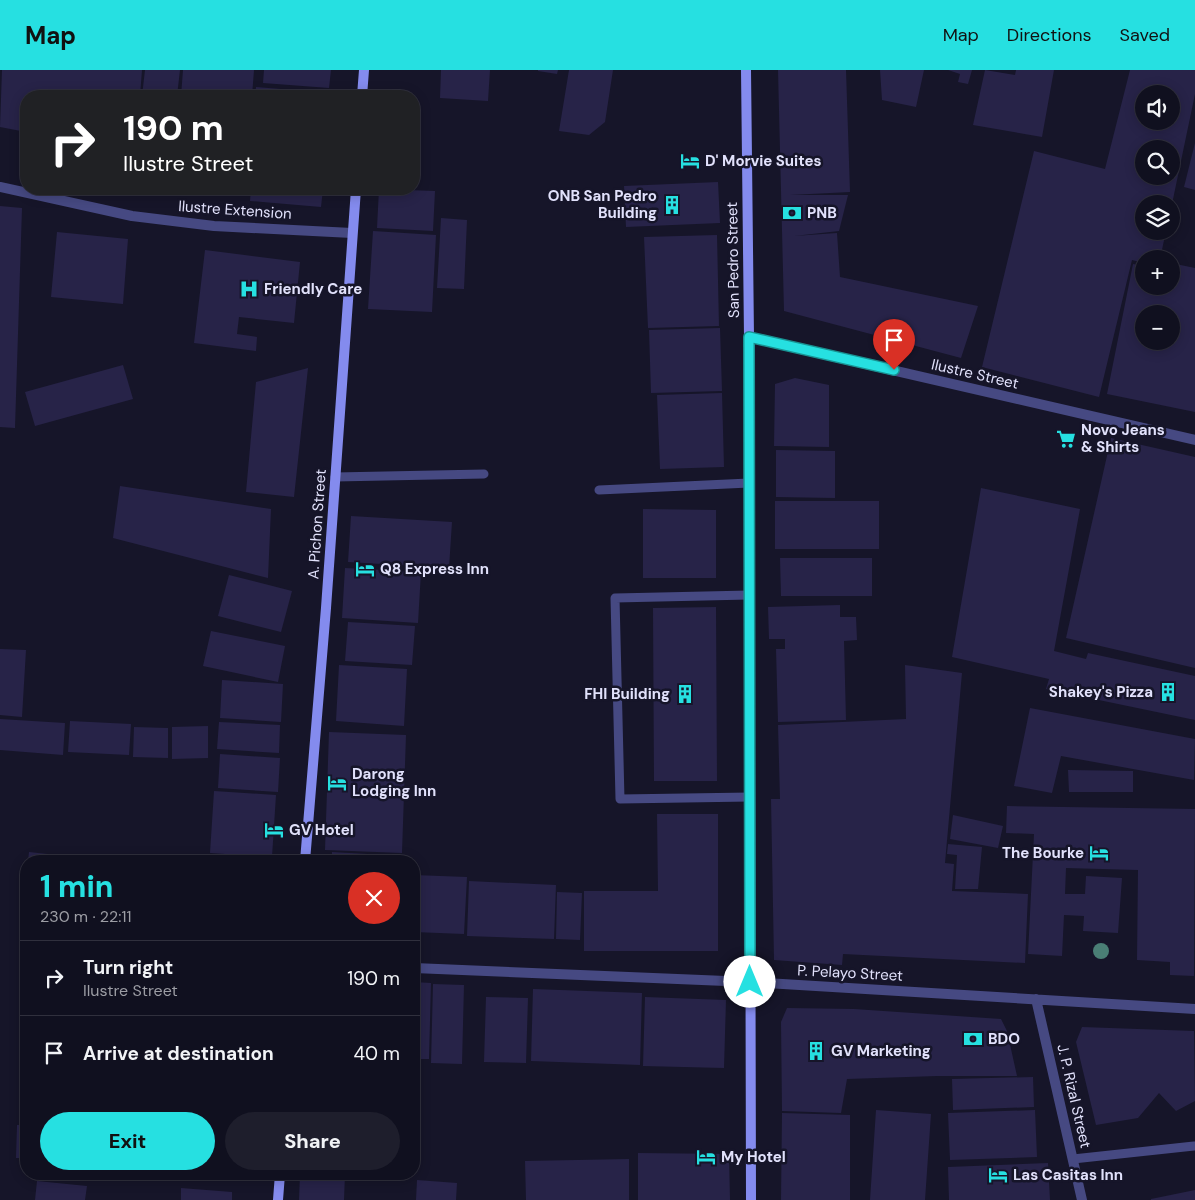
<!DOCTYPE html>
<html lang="en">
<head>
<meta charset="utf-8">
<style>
	:root { --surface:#10101f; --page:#1e1e2c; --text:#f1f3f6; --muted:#9c9da4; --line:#30303d; --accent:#26e0e1 }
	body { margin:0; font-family:"DM Sans",sans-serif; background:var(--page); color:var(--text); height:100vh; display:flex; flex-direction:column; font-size:19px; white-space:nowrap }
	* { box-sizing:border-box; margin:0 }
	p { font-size:16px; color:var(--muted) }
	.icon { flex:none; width:28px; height:28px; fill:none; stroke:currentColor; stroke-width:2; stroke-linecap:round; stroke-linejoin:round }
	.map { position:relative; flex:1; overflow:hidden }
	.panel { position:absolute; left:20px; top:785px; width:400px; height:325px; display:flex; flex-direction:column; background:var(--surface); border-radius:20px; box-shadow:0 2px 12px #0003,0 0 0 1px var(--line) }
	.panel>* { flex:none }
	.banner { position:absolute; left:20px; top:20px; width:400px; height:105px; border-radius:20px; box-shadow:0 2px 12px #0003,0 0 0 1px var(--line); background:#202124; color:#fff; overflow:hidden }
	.tools { position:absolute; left:1135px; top:15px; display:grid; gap:10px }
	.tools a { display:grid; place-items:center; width:45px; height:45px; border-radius:50%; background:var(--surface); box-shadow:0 2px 12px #0003,0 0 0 1px var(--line); font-size:25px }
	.pin { position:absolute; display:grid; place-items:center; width:42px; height:42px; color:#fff; margin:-51px -21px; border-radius:50% 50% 50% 0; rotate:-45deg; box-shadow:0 0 5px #0007 }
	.pin .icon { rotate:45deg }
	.me { position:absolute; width:55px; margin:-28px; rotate:0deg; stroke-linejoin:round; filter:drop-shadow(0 0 4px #0008) }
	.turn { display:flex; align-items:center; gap:18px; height:105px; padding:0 20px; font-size:22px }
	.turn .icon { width:65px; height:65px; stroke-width:2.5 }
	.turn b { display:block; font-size:35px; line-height:42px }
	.round { display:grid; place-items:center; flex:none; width:52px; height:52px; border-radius:26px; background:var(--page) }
	.overview { display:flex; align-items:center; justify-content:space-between; height:85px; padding:0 20px }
	h1 { font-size:30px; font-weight:800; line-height:38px; color:var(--accent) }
	.primary-button { display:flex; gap:10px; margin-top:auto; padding:10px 20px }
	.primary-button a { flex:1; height:58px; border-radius:30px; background:var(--accent); color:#111; font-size:20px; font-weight:800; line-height:58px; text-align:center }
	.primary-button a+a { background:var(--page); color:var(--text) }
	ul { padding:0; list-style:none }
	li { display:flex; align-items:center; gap:15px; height:75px; padding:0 20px; border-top:1px solid var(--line) }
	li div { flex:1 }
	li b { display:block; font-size:19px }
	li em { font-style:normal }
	header { display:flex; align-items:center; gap:30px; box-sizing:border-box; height:70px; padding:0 25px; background:var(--accent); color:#111 }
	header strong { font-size:24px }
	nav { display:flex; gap:28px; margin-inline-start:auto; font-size:18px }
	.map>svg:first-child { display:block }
	.building { fill:#272348; fill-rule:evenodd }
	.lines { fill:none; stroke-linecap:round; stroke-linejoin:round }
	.service { stroke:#464982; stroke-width:9 }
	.minor { stroke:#464982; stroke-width:10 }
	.tertiary { stroke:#464982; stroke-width:10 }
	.secondary { stroke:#848bee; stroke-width:10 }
	.tree { fill:#4a7e75 }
	.route-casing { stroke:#199292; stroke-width:12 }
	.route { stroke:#26e0e1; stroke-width:9 }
	.labels { text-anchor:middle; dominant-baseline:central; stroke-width:5; stroke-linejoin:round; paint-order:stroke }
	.poi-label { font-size:15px; font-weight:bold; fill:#e1e1fb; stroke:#161529; text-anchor:start }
	.street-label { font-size:15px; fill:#e1e1fb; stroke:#161529 }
</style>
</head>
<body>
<header>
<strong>Map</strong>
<nav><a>Map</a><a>Directions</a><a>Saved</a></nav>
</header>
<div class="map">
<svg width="1195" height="1130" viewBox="0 0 1195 1130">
	<rect width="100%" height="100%" fill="#161529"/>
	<path class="building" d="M2 0H142L140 26H26V62L0 57Z
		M145 0H180L177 26H142Z
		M183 0H254L252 26H181Z
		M264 0H331L329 18 263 13Z
		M441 0H490L488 31 440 28Z
		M538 0H558L557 4 538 1Z
		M569 0H613L605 52 589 65 559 61Z
		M778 0H846L850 122 790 125H848L839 161 794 166 837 163 840 207 978 236 961 288 784 241Z
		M880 0H924L916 37 882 30Z
		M948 0H972L968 14 958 12 960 4Z
		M985 0 1015 5 1016 0H1054L1042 67 973 55Z
		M1130 0H1195V24L1172 134H1144V161H1166L1160 189H1144V193L1132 190 1099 327 982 297 1034 81 1105 99ZM1144 24H1171V51H1144ZM1144 79H1171V106H1144Z
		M256 17 331 23V26H255Z
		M1195 73V120L1184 117Z
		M718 112 720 153 626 157 624 116Z
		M251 119H323L321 137 250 131Z
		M379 119 435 121 433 161 377 158Z
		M0 136 22 138 15 358 0 357Z
		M441 148 467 150 464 219 437 218Z
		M373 161 436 165 432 242 368 239Z
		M57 162 128 169 123 234 51 227Z
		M717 165 719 256 648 258 644 167Z
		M205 180 300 192 294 253 239 247 237 264 257 267 256 281 194 273Z
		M1171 193 1195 198V342L1107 324 1133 194 1144 196V216H1171ZM1144 244H1171V271H1144Z
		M720 258 722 321 651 323 649 260Z
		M123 295 133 329 35 356 25 322Z
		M308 298 294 427 246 422 256 312Z
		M795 308 829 315V377L774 376 775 314Z
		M722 323 724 397 660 399 657 325Z
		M1111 368 1195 387V598L1066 568Z
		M776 380 835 381V428L776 427Z
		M120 416 271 439 268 508 113 468Z
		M981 418 1080 439 1054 581 1086 589 1088 583 1195 606V650L1046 619 1049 609 952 587Z
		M775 431H879V479H775Z
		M643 439 716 440V508H643Z
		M351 446 452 452 449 498 348 492Z
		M780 488H872V526H781Z
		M345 498 421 502 418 553 342 548Z
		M229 505 292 521 281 562 218 546Z
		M840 535V547H856L857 570 844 571 846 650 778 652 776 579H785V569H769L768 537Z
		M716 537 717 711H654L653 538Z
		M348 552 415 556 412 595 345 591Z
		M211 561 285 576 278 612 203 596Z
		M0 579 26 580 22 647 0 645Z
		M339 595 407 599 404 656 336 651Z
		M905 595 962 603 945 793 954 794 952 821 1028 824 1025 893 843 884 842 895 774 890 771 729H780L778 655 906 649Z
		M222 610 283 614 281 652 220 648Z
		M1030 638 1195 669 1194 710 1061 686 1052 723 1014 716Z
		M0 649 65 653 63 685 0 680Z
		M70 651 131 654 129 685 68 682Z
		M219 652 280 655 279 683 217 679Z
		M208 656V688L172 689V657Z
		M134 657 168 658V688L133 687Z
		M329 662 406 665 402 783 325 780Z
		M220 684 280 688 278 722 218 718Z
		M1068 700 1133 701V722H1069Z
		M214 721 276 725 272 787 210 783Z
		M1007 736 1195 739 1194 906 1170 905V892L1137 890 1138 800 1066 798 1065 824H1085L1086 806 1122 808 1118 863 1083 861 1084 846 1064 845 1062 886 1028 884 1034 764 1006 763Z
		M657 744H718V881H584V821H658Z
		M953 745 1003 756 998 778 950 769Z
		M948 774 982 777 978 819H955L957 785 947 784Z
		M29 782 102 790V791H28Z
		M332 782 403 786V791H332Z
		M414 805 467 807 464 864 414 862Z
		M469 811 556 815 554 869 467 866Z
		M557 822 582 823 580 870 556 869Z
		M414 912 431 913 429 989H414Z
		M433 914 464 915 462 994 431 993Z
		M533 919 642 923 640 995 531 991Z
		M486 927 528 928 526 993 484 992Z
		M645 927 726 930 724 998 643 996Z
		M787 938 854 939 1001 949 1007 961 1017 1006H937L847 1009 841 1043 782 1041 781 952Z
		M1082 957 1194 961 1195 1031 1176 1041 1159 1023 1138 1048 1096 1055 1076 972Z
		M1033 1007 1034 1037 953 1040 952 1009Z
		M22 1027H26V1048H25Z
		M876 1040 931 1044 925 1130H870Z
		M1035 1040 1037 1087 950 1090 948 1043Z
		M782 1043 850 1045V1130H781Z
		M17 1055H26V1088H16Z
		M638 1083 729 1084 730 1130H638Z
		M629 1089V1130H526L525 1091Z
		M1048 1093 1050 1130H949L948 1097Z
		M300 1104H345L344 1130H299Z
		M417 1110 457 1113 456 1130H416Z
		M37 1111 87 1116 85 1130H35Z
		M181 1118 232 1122V1130H181Z
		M1195 1120V1130H1151V1129Z"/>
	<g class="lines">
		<path class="service" d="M335 407 484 404
			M599 420 749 413
			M749 525 615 528 620 729 750 727
			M1073 1089 1194 1076"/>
		<path class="minor" d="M0 117 132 146 214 156 352 163
			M749 267 1195 370"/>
		<path class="tertiary" d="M414 898 750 912 1195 939
			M1036 929 1082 1130"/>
		<path class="secondary" d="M746 0 749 267 751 1130
			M362 26 364 0
			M305 791 326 538 356 119
			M278 1130 280 1104"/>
	</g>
	<circle class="tree" cx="1101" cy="881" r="8"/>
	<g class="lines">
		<g class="route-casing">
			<path id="route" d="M750 912 749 267 894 300"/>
		</g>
		<use href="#route" class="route"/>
	</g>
	<defs>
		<g id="hotel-bare" transform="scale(1.5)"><path d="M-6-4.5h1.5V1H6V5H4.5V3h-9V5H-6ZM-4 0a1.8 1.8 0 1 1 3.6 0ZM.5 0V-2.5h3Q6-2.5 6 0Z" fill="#26e0e1" stroke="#161529" stroke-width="2.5" paint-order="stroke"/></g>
		<g id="building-bare" transform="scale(1.5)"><path d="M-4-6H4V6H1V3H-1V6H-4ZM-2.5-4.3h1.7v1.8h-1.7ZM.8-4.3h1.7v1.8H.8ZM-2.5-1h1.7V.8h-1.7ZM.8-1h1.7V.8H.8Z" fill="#26e0e1" stroke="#161529" stroke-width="2.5" paint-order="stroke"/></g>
		<g id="bank-bare" transform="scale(1.5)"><path d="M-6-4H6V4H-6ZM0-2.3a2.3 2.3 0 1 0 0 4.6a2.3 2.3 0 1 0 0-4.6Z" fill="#26e0e1" stroke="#161529" stroke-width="2.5" paint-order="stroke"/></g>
		<g id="hospital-bare" transform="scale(1.5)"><path d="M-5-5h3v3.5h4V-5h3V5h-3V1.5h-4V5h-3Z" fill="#26e0e1" stroke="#161529" stroke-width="2.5" paint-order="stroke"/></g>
		<g id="supermarket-bare" transform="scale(1.5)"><path d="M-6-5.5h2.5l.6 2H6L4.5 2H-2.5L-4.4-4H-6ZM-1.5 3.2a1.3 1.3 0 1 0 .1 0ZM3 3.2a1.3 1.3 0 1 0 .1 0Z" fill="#26e0e1" stroke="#161529" stroke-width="2.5" paint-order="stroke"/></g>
	</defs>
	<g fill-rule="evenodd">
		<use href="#hotel-bare" x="690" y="91"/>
		<use href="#building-bare" x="672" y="135"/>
		<use href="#bank-bare" x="792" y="143"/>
		<use href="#hospital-bare" x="249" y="219"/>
		<use href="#supermarket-bare" x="1066" y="369"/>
		<use href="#hotel-bare" x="365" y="499"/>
		<use href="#building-bare" x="1168" y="622"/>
		<use href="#building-bare" x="685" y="624"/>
		<use href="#hotel-bare" x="337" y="713"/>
		<use href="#hotel-bare" x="274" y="760"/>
		<use href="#hotel-bare" x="1099" y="783"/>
		<use href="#bank-bare" x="973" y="969"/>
		<use href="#building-bare" x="816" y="981"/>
		<use href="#hotel-bare" x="706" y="1087"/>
		<use href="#hotel-bare" x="998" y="1105"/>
	</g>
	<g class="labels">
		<g class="poi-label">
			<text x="705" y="91">D' Morvie Suites</text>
			<text x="657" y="126" text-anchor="end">ONB San Pedro<tspan x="657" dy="17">Building</tspan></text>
			<text x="807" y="143">PNB</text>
			<text x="264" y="219">Friendly Care</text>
			<text x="1081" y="360">Novo Jeans<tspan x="1081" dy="17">&amp; Shirts</tspan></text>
			<text x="380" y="499">Q8 Express Inn</text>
			<text x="1153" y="622" text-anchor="end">Shakey's Pizza</text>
			<text x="670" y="624" text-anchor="end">FHI Building</text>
			<text x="352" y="704">Darong<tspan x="352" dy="17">Lodging Inn</tspan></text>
			<text x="289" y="760">GV Hotel</text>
			<text x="1084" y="783" text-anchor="end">The Bourke</text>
			<text x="988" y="969">BDO</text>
			<text x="831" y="981">GV Marketing</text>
			<text x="721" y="1087">My Hotel</text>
			<text x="1013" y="1105">Las Casitas Inn</text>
		</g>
		<g class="street-label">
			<text transform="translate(235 140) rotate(4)">Ilustre Extension</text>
			<text transform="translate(733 190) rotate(-91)">San Pedro Street</text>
			<text transform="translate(975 304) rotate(13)">Ilustre Street</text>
			<text transform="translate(317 454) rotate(-86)">A. Pichon Street</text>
			<text transform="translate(850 903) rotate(3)">P. Pelayo Street</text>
			<text transform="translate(1074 1026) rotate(77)">J. P. Rizal Street</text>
		</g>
	</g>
</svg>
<div class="tools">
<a><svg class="icon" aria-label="sound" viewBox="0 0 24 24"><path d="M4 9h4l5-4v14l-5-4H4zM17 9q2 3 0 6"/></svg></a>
<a><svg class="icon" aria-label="search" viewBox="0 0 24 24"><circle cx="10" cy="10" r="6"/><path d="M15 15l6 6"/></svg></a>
<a><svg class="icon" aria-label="layers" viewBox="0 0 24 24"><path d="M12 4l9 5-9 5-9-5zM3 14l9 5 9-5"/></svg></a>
<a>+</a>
<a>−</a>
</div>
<div class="pin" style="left:894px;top:300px;background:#d93025"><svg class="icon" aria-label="arrive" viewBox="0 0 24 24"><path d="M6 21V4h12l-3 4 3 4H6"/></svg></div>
<svg class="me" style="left:750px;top:912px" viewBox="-20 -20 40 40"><circle r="19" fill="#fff"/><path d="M0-13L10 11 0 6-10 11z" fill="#26e0e1"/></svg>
<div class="banner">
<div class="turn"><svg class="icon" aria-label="right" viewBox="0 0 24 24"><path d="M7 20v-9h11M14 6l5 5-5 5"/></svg><div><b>190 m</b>Ilustre Street</div></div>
</div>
<section class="panel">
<div class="overview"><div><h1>1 min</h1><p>230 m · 22:11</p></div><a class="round" style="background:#d93025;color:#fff"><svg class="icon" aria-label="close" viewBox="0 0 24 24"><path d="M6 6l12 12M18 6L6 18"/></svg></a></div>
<ul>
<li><svg class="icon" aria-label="right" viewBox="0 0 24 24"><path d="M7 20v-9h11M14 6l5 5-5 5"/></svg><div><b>Turn right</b><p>Ilustre Street</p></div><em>190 m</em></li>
<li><svg class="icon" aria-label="arrive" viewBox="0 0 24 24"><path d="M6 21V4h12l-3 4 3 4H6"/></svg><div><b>Arrive at destination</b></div><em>40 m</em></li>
</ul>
<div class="primary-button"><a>Exit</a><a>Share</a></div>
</section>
</div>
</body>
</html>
